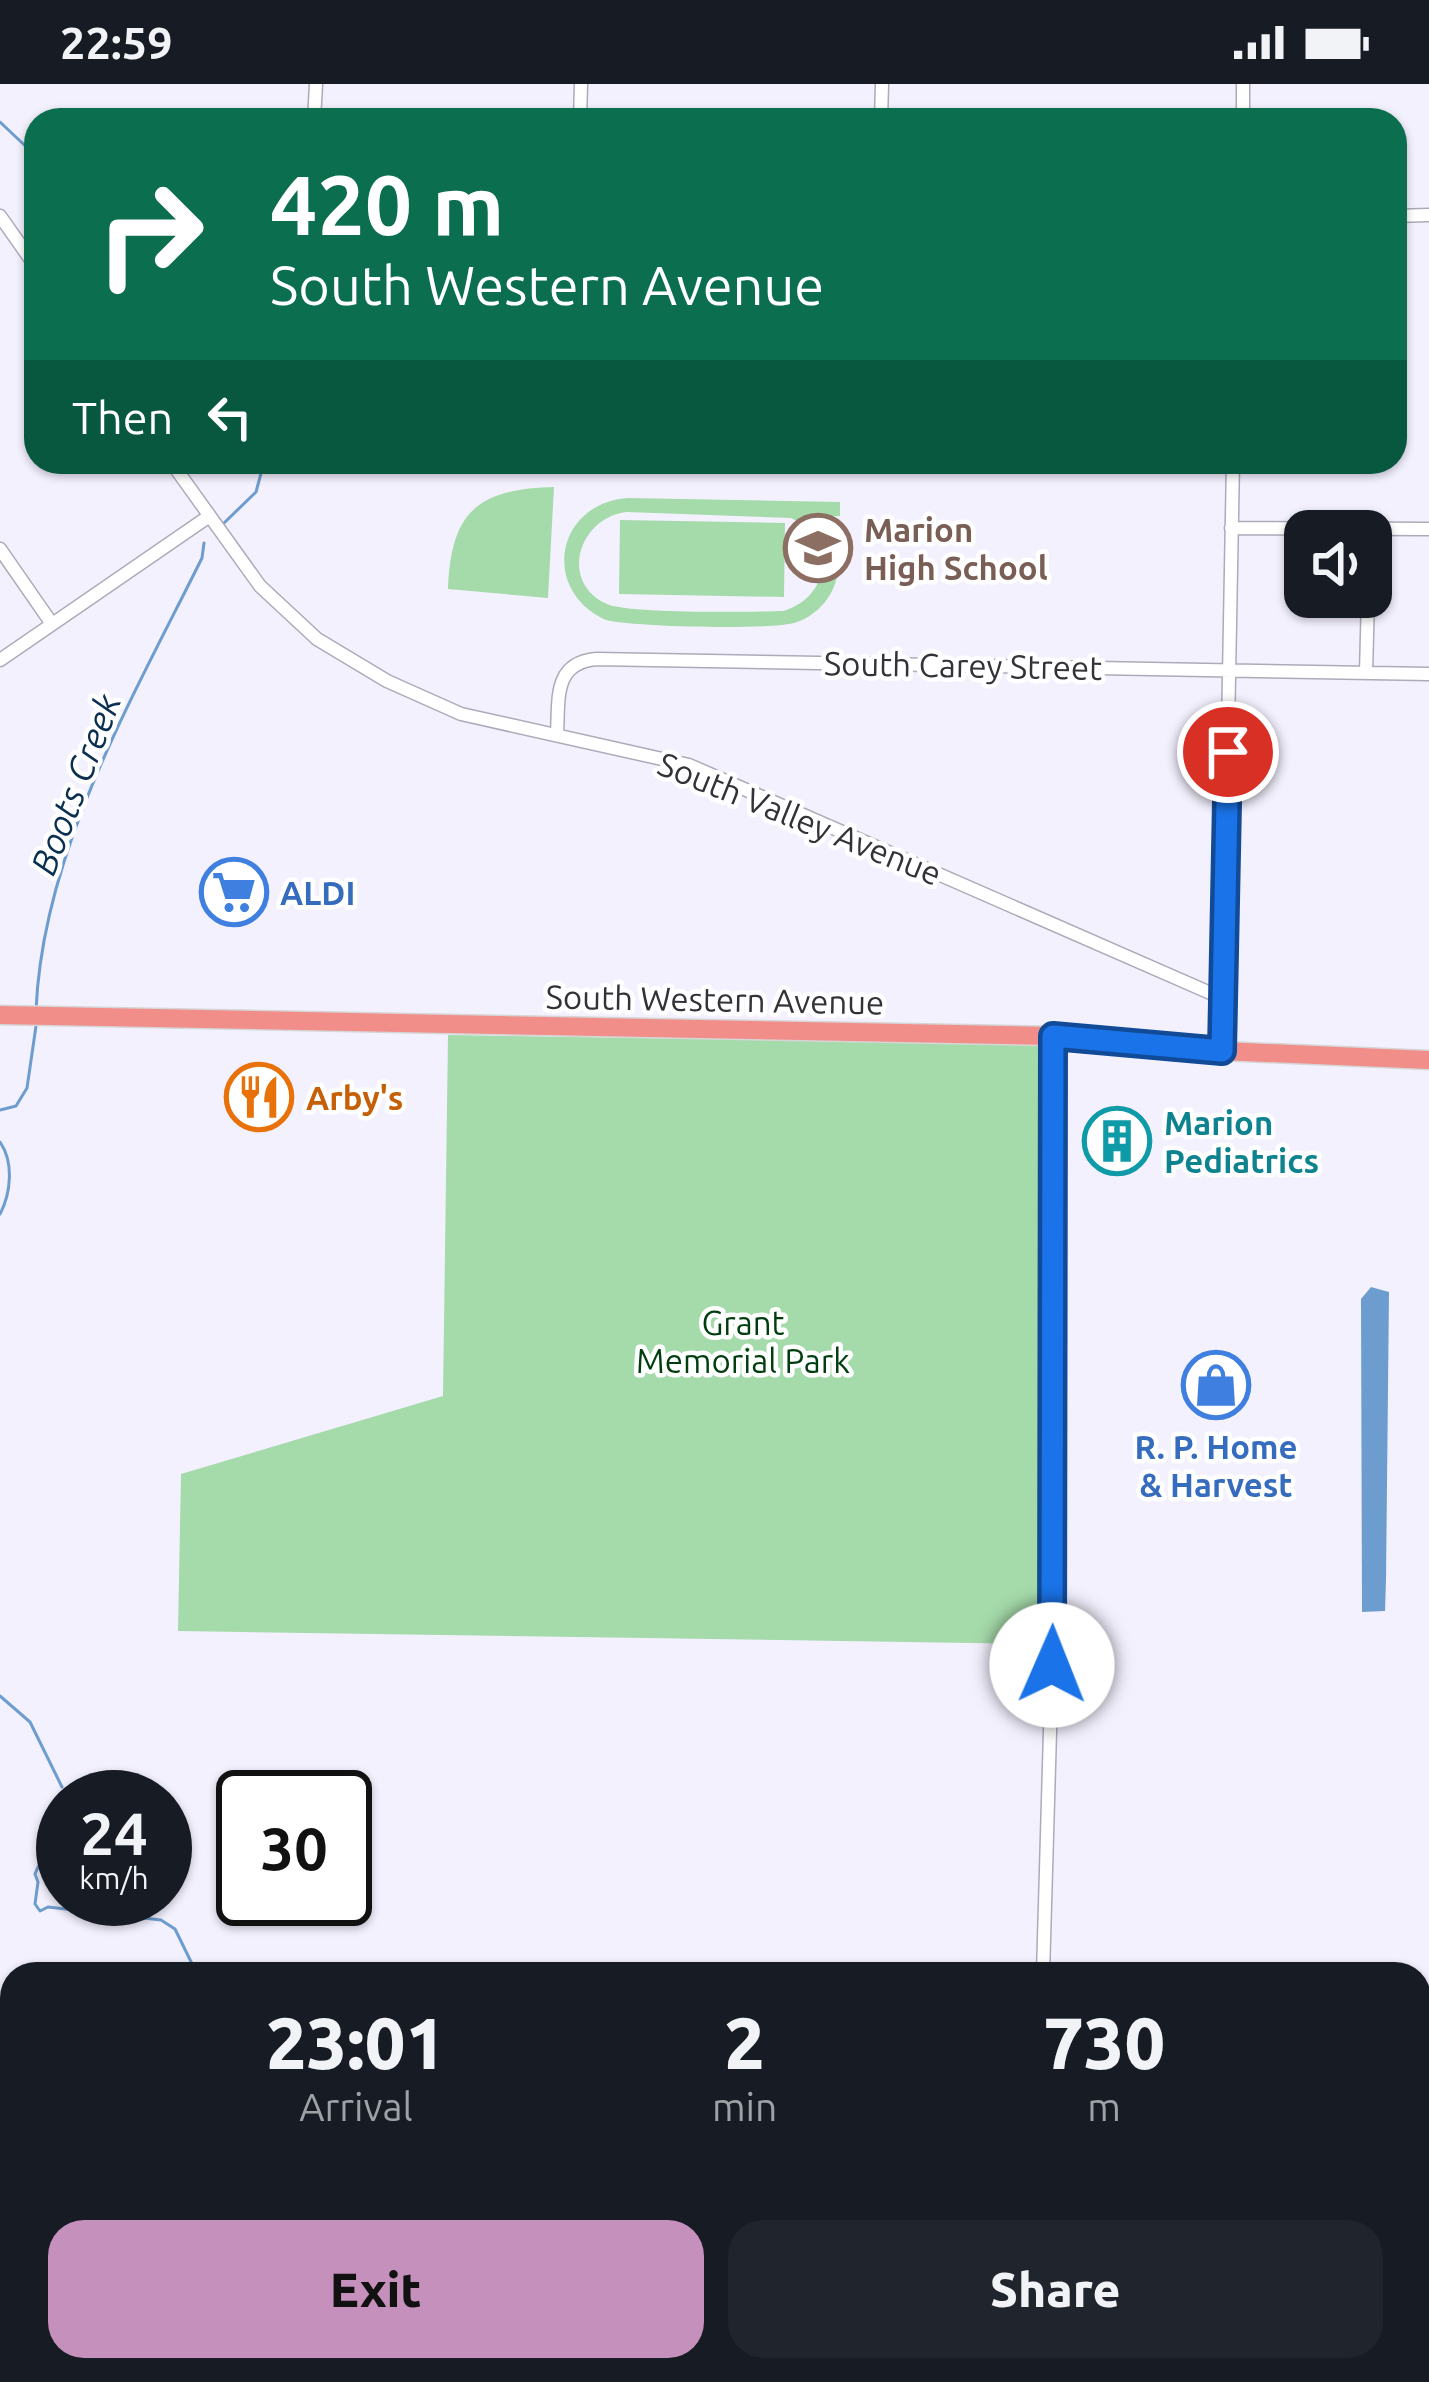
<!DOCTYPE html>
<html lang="en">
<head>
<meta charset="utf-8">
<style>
	:root { --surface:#171b24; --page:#20242c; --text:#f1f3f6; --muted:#9ea1a6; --accent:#c690bc }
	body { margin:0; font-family:Ubuntu,sans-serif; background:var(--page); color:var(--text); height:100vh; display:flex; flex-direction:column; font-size:45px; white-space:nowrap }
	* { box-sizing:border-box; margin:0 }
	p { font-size:39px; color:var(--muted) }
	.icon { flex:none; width:66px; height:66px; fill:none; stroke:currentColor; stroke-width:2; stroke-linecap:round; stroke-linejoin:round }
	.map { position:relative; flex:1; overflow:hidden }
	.drawer { position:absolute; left:0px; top:1878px; width:1431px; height:420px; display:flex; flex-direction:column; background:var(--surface); border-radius:36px 36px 0 0; box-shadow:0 3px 9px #0004 }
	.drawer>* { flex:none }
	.guide { position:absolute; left:24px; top:24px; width:1383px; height:366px; border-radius:36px; box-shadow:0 3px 9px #0004; background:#0b6e4f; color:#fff; overflow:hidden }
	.fabs { position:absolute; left:1284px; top:426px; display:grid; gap:24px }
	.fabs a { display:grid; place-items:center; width:108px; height:108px; border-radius:24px; background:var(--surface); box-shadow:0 3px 9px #0004; font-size:60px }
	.speed { position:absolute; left:36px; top:1686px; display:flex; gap:24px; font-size:60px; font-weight:700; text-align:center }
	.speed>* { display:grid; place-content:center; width:156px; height:156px; border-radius:50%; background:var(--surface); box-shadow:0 3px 9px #0004; line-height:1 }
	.speed small { font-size:30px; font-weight:400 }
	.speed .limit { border:6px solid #111; border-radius:18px; background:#fff; color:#111 }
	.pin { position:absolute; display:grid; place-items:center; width:102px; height:102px; color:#fff; margin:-51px; border:6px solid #fff; border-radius:50%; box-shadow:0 3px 12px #0007 }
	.me { position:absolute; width:132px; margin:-66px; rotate:1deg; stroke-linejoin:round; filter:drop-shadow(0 0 9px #0008) }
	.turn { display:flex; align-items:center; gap:42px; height:252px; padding:0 48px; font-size:54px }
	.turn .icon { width:156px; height:156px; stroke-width:2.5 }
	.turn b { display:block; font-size:84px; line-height:102px }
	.then { display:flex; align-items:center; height:114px; padding:0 48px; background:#0003; gap:24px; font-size:45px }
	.eta { display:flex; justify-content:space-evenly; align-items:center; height:204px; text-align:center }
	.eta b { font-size:72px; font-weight:800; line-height:84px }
	.primary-button { display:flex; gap:24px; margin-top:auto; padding:24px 48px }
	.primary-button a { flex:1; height:138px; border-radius:36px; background:var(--accent); color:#111; font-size:48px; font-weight:800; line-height:138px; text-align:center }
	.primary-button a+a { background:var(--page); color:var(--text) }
	.status { display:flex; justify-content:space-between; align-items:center; height:84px; padding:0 60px; background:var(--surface); direction:ltr }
	.status svg { height:33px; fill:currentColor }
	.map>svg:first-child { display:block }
	.green { fill:#a5daaa; fill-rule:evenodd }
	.water { fill:#6d9dcf }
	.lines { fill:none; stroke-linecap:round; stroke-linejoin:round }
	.stream { stroke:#6d9dcf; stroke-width:3 }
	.minor-casing { stroke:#adaab9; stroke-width:15 }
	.highway-casing { stroke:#d6d6d7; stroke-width:21 }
	.minor { stroke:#fff; stroke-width:12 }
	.highway { stroke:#f18e8a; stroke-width:18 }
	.route-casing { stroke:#114b97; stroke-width:30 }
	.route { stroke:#1a73e8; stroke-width:21 }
	.labels { text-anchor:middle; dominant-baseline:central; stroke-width:9; stroke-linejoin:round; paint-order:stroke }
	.education-label { font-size:33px; font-weight:bold; fill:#785e54; stroke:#fff; text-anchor:start }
	.street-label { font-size:33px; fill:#343239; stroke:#fff }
	.shop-label { font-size:33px; font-weight:bold; fill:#366cbe; stroke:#fff; text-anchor:start }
	.food-label { font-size:33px; font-weight:bold; fill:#c56008; stroke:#fff; text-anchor:start }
	.culture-label { font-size:33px; font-weight:bold; fill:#0d838f; stroke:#fff; text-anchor:start }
	.park-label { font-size:33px; fill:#003e10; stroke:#fff }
	.water-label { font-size:36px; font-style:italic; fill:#0a2f50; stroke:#fff }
</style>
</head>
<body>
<div class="status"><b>22:59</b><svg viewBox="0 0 49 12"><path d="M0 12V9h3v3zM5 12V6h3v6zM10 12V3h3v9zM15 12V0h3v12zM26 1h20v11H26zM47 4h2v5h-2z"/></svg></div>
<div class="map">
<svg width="1429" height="2298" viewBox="0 0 1429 2298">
	<rect width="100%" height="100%" fill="#f4f1ff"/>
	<path class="green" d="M554 403 548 514 448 505C451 428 477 405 554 403Z
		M628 414 840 418V432L819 433C834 450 842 470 837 493 832 515 815 533 794 539 770 546 632 543 606 536 540 506 556 419 628 414ZM627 428 791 434C837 455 831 513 783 527 752 528 630 530 607 520 558 498 579 433 627 428Z
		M620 436 785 439 784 513 619 510Z
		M448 951 1046 960 1037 1560 178 1547 181 1390 443 1312Z"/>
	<path class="water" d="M1371 1203 1389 1208 1386 1496 1385 1527 1362 1528 1361 1215Z"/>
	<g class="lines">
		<path class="stream" d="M0 38 36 72
			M224 439 256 408 264 378
			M36 927C42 769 133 613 202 474L204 459
			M0 1026 16 1022 27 1004 36 942
			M0 1058C14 1078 11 1109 0 1130
			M0 1612 30 1638 62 1703
			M63 1752C54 1765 40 1775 35 1790L38 1798 35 1820 40 1827 48 1823 161 1836 175 1845 197 1890"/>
		<g class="minor-casing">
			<path id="minor" d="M314 36 316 0
				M580 36 581 0
				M881 36 882 0
				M1243 36V0
				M0 132 36 183
				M1395 132 1429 131
				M171 378 260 502 317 555 387 597 461 630 689 681 1224 915
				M1231 444 1429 445
				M0 465 52 540
				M0 576 208 433
				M1366 589 1368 513
				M557 650C559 615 553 579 596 575L1429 590
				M1222 967 1233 378
				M1043 1890 1053 1543V952
				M0 2161 12 2162
				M1034 2298V2286"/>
		</g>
		<g class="highway-casing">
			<path id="highway" d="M0 931 1053 952 1222 967 1429 976"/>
		</g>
		<use href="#minor" class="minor"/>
		<use href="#highway" class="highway"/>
	</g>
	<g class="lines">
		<g class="route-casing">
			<path id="route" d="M1052 1581 1053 952 1222 967 1228 668"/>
		</g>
		<use href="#route" class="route"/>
	</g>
	<defs>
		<g id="school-ring" transform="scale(3.45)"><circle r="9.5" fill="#fff" stroke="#8d6e63" stroke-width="1.5"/><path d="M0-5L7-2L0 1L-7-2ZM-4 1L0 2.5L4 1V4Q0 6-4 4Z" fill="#8d6e63"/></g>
		<g id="supermarket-ring" transform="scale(3.45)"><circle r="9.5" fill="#fff" stroke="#3f7fe0" stroke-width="1.5"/><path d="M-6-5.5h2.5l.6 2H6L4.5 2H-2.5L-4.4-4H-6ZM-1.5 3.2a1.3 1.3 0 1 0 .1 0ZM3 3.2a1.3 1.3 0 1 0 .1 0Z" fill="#3f7fe0"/></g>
		<g id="restaurant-ring" transform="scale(3.45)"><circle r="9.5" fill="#fff" stroke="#e8710a" stroke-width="1.5"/><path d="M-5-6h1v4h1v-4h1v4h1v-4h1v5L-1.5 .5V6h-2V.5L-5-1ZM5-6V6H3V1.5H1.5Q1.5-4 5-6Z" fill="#e8710a"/></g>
		<g id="building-ring" transform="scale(3.45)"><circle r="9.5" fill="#fff" stroke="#0f9aa8" stroke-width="1.5"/><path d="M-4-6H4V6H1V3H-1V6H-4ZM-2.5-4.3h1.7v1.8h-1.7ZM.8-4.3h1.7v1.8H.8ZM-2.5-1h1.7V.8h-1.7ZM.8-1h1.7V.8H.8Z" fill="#0f9aa8"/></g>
		<g id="shop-ring" transform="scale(3.45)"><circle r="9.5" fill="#fff" stroke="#3f7fe0" stroke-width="1.5"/><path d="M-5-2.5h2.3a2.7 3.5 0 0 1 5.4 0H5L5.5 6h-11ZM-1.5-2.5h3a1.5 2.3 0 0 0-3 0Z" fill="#3f7fe0"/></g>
	</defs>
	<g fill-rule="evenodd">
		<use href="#school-ring" x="818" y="464"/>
		<use href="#supermarket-ring" x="234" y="808"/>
		<use href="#restaurant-ring" x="259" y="1013"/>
		<use href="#building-ring" x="1117" y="1057"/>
		<use href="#shop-ring" x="1216" y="1301"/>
	</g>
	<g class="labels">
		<g class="education-label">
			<text x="864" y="445">Marion<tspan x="864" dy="38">High School</tspan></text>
		</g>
		<g class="street-label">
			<text transform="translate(963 581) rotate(1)">South Carey Street</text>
			<text transform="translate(800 734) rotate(22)">South Valley Avenue</text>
			<text transform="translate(715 915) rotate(1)">South Western Avenue</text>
		</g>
		<g class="shop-label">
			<text x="280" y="808">ALDI</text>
			<text x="1216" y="1362" text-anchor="middle">R. P. Home<tspan x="1216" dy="38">&amp; Harvest</tspan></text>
		</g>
		<g class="food-label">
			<text x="306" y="1013">Arby's</text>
		</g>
		<g class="culture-label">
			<text x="1164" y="1038">Marion<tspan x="1164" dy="38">Pediatrics</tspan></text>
		</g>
		<g class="park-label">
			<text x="743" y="1238">Grant<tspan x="743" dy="38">Memorial Park</tspan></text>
		</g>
		<g class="water-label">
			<text transform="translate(75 700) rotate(-69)">Boots Creek</text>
		</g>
	</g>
</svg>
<div class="fabs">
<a><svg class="icon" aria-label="sound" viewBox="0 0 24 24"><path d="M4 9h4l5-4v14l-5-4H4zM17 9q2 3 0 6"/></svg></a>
</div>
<div class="speed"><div>24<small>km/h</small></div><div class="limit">30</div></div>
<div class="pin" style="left:1228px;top:668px;background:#d93025"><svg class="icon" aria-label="arrive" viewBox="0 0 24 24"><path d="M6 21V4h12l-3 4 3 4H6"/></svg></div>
<svg class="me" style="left:1052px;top:1581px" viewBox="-20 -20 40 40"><circle r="19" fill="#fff"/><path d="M0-13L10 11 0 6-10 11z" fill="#1a73e8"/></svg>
<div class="guide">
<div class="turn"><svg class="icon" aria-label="right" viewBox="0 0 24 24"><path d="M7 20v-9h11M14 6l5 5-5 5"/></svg><div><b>420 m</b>South Western Avenue</div></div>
<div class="then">Then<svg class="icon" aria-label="left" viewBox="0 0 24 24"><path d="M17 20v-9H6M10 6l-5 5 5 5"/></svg></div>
</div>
<section class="drawer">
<div class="eta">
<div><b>23:01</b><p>Arrival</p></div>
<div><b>2</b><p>min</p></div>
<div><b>730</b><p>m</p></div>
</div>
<div class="primary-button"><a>Exit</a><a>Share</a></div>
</section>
</div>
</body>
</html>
